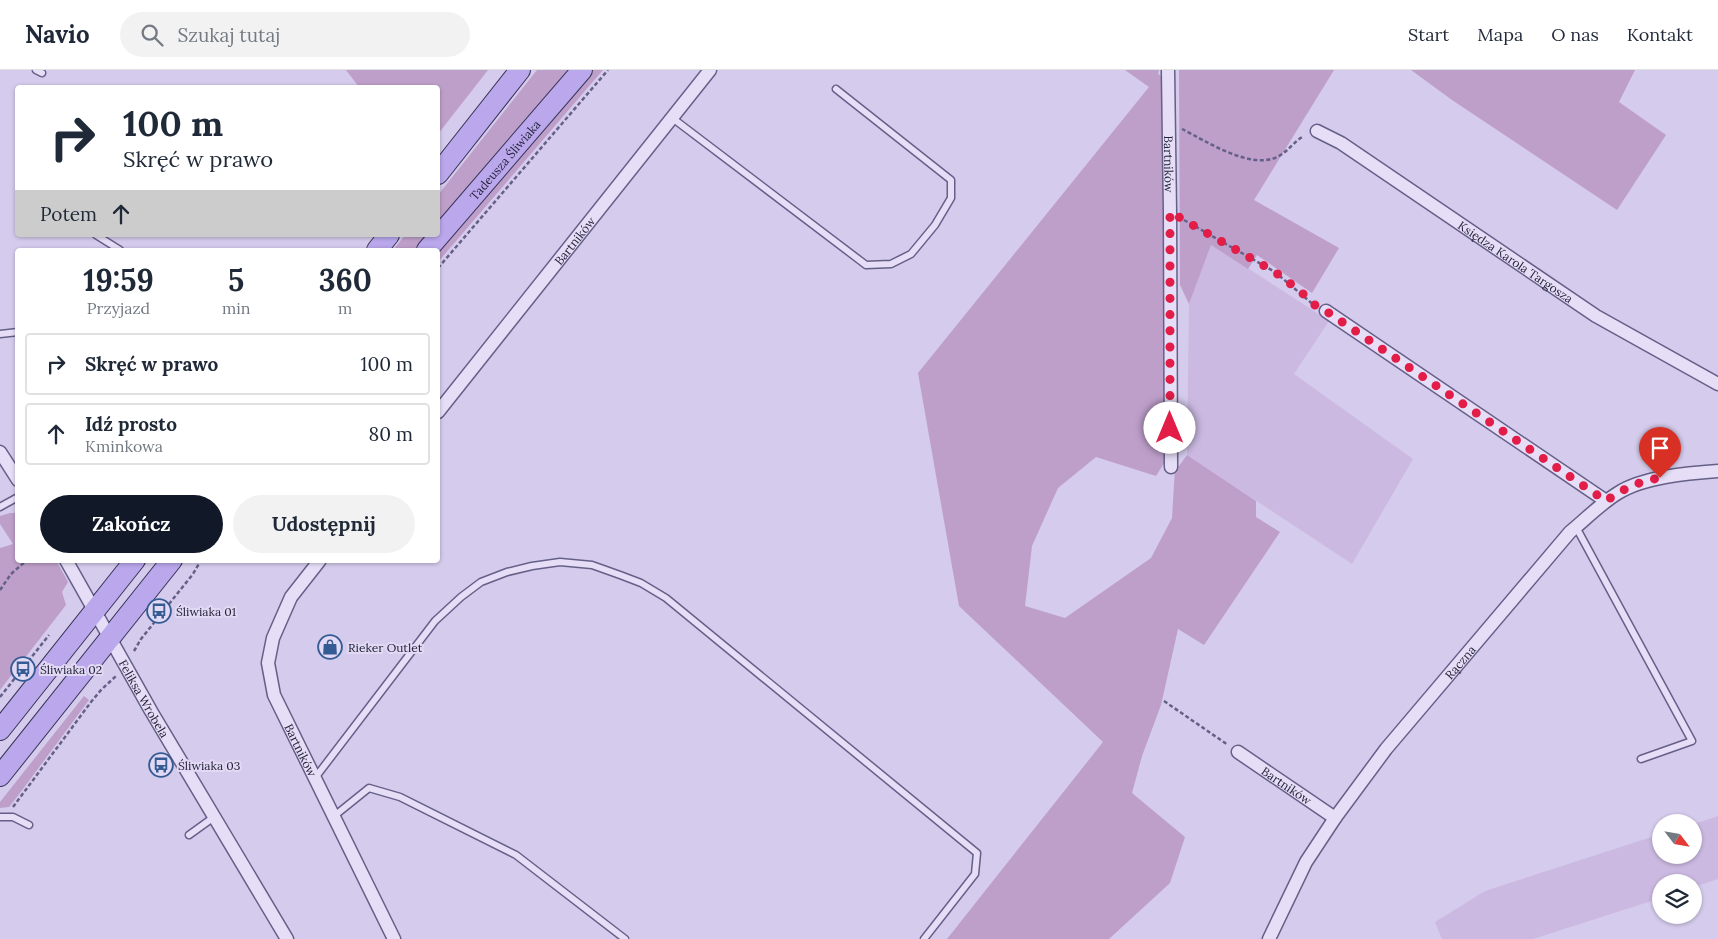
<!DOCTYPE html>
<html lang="pl">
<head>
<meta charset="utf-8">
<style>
	:root { --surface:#fff; --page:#f2f2f3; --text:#1f2937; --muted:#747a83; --line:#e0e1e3; --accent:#111827 }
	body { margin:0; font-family:Lora,serif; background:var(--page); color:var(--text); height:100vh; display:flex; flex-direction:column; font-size:19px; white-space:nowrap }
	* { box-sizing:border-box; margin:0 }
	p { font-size:16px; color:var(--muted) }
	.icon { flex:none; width:28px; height:28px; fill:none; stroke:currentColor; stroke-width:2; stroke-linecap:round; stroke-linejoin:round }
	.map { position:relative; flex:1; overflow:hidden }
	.sheet { position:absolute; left:15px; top:178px; width:425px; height:315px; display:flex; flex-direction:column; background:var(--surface); border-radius:5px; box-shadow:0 1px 4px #0004 }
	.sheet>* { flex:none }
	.banner { position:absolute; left:15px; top:15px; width:425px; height:152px; border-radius:5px; box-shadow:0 1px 4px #0004; background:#fff; color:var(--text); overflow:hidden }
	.needle { width:32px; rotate:121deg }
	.fabs { position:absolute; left:1652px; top:744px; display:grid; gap:10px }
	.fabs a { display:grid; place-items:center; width:50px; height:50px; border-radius:50%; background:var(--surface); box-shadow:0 1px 4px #0004; font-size:25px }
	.pin { position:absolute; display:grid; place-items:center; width:42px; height:42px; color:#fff; margin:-51px -21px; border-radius:50% 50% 50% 0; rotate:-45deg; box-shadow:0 0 5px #0007 }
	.pin .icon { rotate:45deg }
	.me { position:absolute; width:55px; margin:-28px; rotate:0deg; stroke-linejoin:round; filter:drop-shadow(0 0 4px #0008) }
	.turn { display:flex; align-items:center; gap:18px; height:105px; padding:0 25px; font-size:22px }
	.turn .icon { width:65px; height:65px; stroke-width:2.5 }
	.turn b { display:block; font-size:35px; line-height:42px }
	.then { display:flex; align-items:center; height:48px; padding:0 25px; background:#0003; gap:10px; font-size:19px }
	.eta { display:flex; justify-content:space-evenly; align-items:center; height:85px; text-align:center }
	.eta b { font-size:30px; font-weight:700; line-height:35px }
	.action { display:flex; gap:10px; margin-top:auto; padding:10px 25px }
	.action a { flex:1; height:58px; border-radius:30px; background:var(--accent); color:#fff; font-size:20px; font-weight:700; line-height:58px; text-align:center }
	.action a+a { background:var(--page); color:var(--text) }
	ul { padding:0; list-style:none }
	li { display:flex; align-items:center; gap:15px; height:62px; margin:0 10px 8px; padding:0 15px; border:2px solid var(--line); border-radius:5px }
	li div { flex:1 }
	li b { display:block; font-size:19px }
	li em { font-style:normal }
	header { display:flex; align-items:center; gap:30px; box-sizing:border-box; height:70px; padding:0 25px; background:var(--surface); border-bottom:1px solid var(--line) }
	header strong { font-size:24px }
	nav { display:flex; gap:28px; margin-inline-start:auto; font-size:18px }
	.search { width:350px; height:45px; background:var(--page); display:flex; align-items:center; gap:12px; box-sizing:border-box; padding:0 18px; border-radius:28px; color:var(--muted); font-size:19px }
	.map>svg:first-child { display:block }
	.farmland { fill:#cbb9e1 }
	.green { fill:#be9fca }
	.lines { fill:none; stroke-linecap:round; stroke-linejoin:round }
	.lane-casing { stroke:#656088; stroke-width:9 }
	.street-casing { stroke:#656088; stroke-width:15 }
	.primary-casing { stroke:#363457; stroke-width:22 }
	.path { stroke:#656088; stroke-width:2.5; stroke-dasharray:4 2.5; stroke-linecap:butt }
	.lane { stroke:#e6def7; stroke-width:6 }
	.street { stroke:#e6def7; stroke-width:12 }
	.primary { stroke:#baa7ec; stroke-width:20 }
	.route { stroke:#e11d48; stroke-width:9; stroke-dasharray:0 16.2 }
	.labels { text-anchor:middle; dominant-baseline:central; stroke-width:4; stroke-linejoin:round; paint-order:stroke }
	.street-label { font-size:12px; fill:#24223a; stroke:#e2daf4 }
	.poi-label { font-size:12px; fill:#24223a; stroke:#e2daf4; text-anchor:start }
</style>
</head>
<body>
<header>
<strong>Navio</strong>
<div class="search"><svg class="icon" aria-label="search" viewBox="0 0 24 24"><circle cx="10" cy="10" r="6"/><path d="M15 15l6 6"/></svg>Szukaj tutaj</div>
<nav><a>Start</a><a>Mapa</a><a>O nas</a><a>Kontakt</a></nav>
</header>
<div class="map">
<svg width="1718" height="869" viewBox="0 0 1718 869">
	<rect width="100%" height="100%" fill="#d5cbec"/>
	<path class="farmland" d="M1211 174 1329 251 1294 304 1413 389 1352 494 1187 385 1189 234Z
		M1718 746V809L1694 817V812H1661V828L1533 869H1442L1435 852 1485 821 1661 764V785H1694V754Z"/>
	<path class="green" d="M346 0H488L438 64V18L359 17Z
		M537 0H571L438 156V125Z
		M593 0H603L438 192V181Z
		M1125 0H1159L1158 4 1163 7 1166 390 1156 406 1096 387 1058 418 1032 476 1025 536 1065 548 1151 488 1172 448 1175 398 1179 396 1187 385 1256 431V447L1280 462 1204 575 1178 559 1161 635 1142 686 1132 723 1185 767 1170 813 1109 869H947L1103 672 959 536 918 303 1149 17Z
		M1179 0H1334L1254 130 1339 178 1312 223 1257 185 1248 199 1211 175 1189 234 1180 215Z
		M1411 0H1635L1619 32 1666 65 1617 140 1452 30Z
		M405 165H429L417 180H393Z
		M10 443H17L18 490H56L68 512 62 522 66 535 0 620V478L13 474 0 454V446Z
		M84 626 89 630 20 723 9 737 0 738V732Z"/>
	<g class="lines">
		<g class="lane-casing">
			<path id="lane" d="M36 0 42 3
				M671 47 866 195 891 194 911 184 935 155 951 128V110L836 19
				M96 165 120 180
				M0 264 18 262
				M0 437 18 427
				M1576 457 1692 671 1641 689
				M315 708 435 551 461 527 481 512 507 502 532 496 560 492 592 495 620 505 641 513 666 528 977 783 975 804 924 869
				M0 747H13L29 755
				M333 747 369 718 400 727 516 785 625 869
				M189 765 214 747"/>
		</g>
		<g class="street-casing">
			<g id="street">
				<path id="s1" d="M1168 0 1170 142 1171 397"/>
				<path id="s2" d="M1317 61 1341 73 1596 246 1718 314"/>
				<path d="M1326 241 1606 431"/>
				<path id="s3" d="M438 342 710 0"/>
				<path d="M0 382 18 410"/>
				<path id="s4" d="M66 490 151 641 287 869"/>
				<path id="s5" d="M320 490 291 527 273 568 268 593 274 625 394 869"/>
				<path id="s6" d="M1238 682 1335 748"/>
				<path id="s7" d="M1269 869 1306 792 1335 748 1386 679 1570 462C1586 449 1600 434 1618 423 1643 407 1688 403 1718 401"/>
			</g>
		</g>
		<g class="primary-casing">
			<g id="primary">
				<path d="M438 104 520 0"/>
				<path d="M377 180 389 165"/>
				<path id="s8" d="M427 180 582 0"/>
				<path d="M0 660 135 490"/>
				<path d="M0 706 172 490"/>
			</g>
		</g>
		<path class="path" d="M1182 59C1206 71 1250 100 1277 87 1288 82 1294 71 1304 66
			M1184 150 1275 202 1315 236
			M438 198 608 0
			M0 520 11 504 27 490
			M134 581 141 569 193 504 201 490
			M0 627 49 565
			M1164 631 1228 675
			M13 737 91 632 101 620 116 606"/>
		<use href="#lane" class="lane"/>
		<use href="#street" class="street"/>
		<use href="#primary" class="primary"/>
	</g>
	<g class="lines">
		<path class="route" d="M1170 358V142L1275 202 1300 221 1318 238 1326 241 1606 431C1623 419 1639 411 1660 408"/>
	</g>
	<defs>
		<g id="bus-ring" transform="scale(1.25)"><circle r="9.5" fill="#e2daf4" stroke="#345b93" stroke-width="1.5"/><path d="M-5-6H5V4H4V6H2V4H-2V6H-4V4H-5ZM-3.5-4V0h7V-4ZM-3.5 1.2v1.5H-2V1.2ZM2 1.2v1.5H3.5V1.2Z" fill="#345b93"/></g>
		<g id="shop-ring" transform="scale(1.25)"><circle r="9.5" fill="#e2daf4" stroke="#345b93" stroke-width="1.5"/><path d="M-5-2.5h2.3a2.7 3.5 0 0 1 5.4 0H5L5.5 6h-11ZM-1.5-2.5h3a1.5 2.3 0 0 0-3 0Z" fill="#345b93"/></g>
	</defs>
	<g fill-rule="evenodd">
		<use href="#bus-ring" x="159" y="541"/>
		<use href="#shop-ring" x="330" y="577"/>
		<use href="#bus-ring" x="23" y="599"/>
		<use href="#bus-ring" x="161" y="695"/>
	</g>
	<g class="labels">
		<g class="street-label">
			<text stroke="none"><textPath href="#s8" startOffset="119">Tadeusza Śliwiaka</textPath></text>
			<text stroke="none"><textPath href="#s1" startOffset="94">Bartników</textPath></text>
			<text stroke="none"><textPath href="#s3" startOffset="219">Bartników</textPath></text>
			<text stroke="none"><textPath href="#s2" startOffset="238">Księdza Karola Targosza</textPath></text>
			<text stroke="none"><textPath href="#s7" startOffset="338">Rączna</textPath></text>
			<text stroke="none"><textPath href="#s4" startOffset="159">Feliksa Wrobela</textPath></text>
			<text stroke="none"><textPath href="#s5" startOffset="211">Bartników</textPath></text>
			<text stroke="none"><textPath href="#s6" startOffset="59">Bartników</textPath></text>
		</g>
		<g class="poi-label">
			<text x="176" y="541">Śliwiaka 01</text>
			<text x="348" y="577">Rieker Outlet</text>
			<text x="40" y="599">Śliwiaka 02</text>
			<text x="178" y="695">Śliwiaka 03</text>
		</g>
	</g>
</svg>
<div class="fabs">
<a><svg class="needle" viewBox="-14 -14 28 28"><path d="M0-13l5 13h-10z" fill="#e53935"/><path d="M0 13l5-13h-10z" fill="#747a83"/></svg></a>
<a><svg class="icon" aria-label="layers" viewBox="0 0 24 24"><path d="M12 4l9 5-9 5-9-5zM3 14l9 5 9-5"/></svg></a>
</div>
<div class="pin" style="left:1660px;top:408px;background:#d93025"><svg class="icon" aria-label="arrive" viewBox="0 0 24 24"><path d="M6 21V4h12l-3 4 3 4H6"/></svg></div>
<svg class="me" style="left:1170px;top:358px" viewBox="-20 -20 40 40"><circle r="19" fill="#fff"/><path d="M0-13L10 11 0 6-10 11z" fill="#e11d48"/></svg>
<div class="banner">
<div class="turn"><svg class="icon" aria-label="right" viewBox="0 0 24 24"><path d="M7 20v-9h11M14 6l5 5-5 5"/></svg><div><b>100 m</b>Skręć w prawo</div></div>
<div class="then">Potem<svg class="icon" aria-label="ahead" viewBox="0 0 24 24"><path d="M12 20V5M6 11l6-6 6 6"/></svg></div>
</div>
<section class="sheet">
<div class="eta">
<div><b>19:59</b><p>Przyjazd</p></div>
<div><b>5</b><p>min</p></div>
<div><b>360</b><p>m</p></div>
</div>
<ul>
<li><svg class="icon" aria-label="right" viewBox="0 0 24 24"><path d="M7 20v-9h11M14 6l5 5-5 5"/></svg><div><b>Skręć w prawo</b></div><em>100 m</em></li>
<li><svg class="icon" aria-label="ahead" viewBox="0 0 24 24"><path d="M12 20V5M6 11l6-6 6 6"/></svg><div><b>Idź prosto</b><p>Kminkowa</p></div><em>80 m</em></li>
</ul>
<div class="action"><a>Zakończ</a><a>Udostępnij</a></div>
</section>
</div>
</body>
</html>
